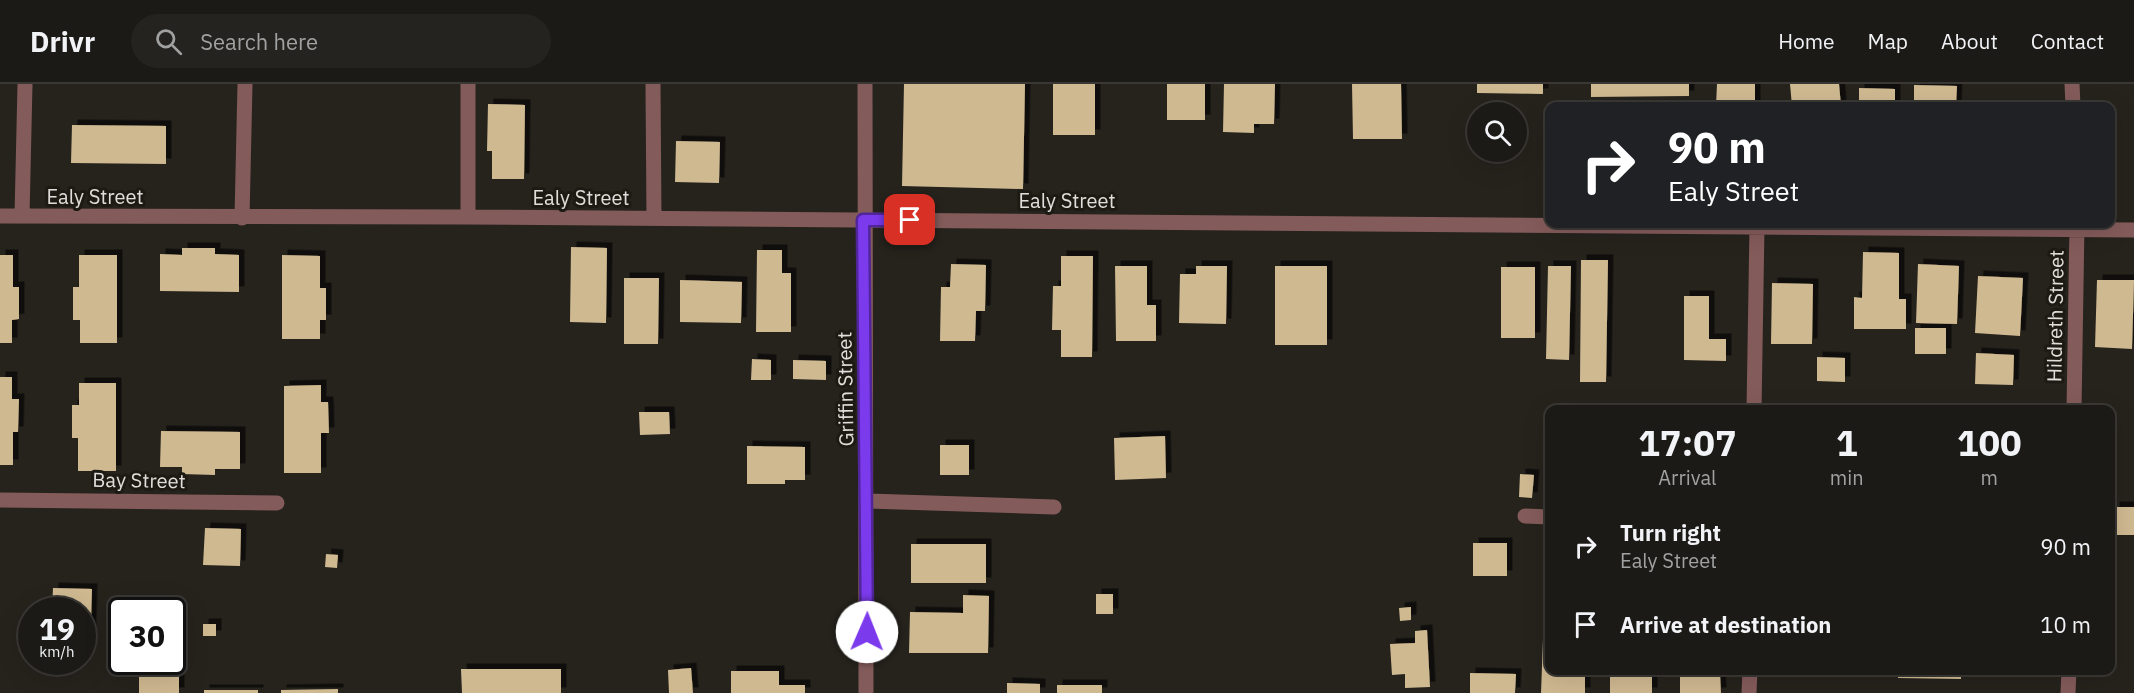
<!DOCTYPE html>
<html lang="en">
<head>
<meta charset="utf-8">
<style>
	:root { --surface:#1c1a16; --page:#25231f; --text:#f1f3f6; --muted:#a0a1a1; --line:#3a3835 }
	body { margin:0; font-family:"IBM Plex Sans",sans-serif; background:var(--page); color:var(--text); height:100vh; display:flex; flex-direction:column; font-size:22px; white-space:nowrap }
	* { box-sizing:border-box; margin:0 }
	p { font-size:20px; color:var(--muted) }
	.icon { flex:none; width:33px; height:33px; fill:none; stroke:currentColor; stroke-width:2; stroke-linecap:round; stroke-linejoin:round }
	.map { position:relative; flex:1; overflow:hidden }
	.drawer { position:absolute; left:1545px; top:321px; width:570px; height:270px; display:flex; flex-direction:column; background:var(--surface); border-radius:12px; box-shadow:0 6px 24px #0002,0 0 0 2px var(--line) }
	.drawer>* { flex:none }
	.top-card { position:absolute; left:1545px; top:18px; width:570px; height:126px; border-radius:12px; box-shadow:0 6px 24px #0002,0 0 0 2px var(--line); background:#202124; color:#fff; overflow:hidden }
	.controls { position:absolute; left:1467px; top:18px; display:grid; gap:12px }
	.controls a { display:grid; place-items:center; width:60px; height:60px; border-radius:50%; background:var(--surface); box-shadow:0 6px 24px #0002,0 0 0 2px var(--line); font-size:30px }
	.speed { position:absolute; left:18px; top:513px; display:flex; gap:12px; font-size:30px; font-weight:700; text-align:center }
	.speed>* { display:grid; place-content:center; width:78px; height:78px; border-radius:50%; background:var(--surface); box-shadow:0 6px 24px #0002,0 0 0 2px var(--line); line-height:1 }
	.speed small { font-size:15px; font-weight:400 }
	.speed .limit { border:3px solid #111; border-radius:9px; background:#fff; color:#111 }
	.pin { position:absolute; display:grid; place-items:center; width:51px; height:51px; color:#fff; margin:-26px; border-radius:12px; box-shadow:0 3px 9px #0006 }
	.me { position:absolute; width:66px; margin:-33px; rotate:1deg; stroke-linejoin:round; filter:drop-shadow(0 0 4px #0008) }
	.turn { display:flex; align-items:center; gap:21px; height:126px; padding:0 24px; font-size:27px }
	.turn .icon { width:78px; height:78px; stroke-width:2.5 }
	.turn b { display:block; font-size:42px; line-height:51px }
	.eta { display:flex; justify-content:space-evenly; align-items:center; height:102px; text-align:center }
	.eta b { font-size:36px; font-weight:800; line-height:42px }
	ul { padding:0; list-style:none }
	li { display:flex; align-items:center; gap:18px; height:78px; padding:0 24px }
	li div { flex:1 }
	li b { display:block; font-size:22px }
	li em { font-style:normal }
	header { display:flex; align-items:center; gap:36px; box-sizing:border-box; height:84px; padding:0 30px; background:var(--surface); border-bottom:2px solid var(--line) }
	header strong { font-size:28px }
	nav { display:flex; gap:33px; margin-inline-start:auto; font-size:21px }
	.search { width:420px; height:54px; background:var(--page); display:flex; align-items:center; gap:15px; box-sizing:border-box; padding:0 21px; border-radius:33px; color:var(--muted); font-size:22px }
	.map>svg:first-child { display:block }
	.building { fill:#cfb991; filter:url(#shadow) }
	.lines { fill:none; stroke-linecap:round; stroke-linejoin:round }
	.minor { stroke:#845b5b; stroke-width:15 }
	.route-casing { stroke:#51269a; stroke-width:15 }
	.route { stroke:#7c3aed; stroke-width:10 }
	.labels { text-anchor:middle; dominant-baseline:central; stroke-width:6; stroke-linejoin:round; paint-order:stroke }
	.street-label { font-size:20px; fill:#e0deda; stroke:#1d1a14 }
</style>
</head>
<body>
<header>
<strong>Drivr</strong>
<div class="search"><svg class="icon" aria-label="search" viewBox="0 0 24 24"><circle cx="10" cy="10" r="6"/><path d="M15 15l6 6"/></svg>Search here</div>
<nav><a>Home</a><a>Map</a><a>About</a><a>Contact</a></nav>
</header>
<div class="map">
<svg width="2134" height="609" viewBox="0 0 2134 609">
	<defs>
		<filter id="shadow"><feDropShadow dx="5.5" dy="-5.5" stdDeviation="0" flood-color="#0009"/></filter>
	</defs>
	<rect width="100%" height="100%" fill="#26231d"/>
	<path class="building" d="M904 0H1025L1023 105 902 102Z
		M1053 0H1095V51H1053Z
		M1167 0H1205V36H1167Z
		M1224 0H1275L1274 40H1254V49L1223 48Z
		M1352 0H1401L1402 55H1353Z
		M1477 0H1543V10L1477 9Z
		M1591 0H1689V12L1591 13Z
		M1717 0H1755V22H1716Z
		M1790 0H1839L1841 22H1792Z
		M1914 1 1957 2 1956 22H1914Z
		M1859 4 1895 5V22H1859Z
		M488 20 525 21 524 95H492V67H487Z
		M72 41 166 42V80L71 79Z
		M676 57 720 58 719 99 675 98Z
		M571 163 607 164 606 239 570 238Z
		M182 164H215V170L239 171V208L160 207V170L182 171Z
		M757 166H782V189H791V248H756Z
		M1863 168 1899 169V215H1906V245H1854V213L1862 214Z
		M0 171H13V203H19V235L12 236V259H0Z
		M79 171H117V259H80V236H73V203H79Z
		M282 171 320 172V204H326V236H320V255H282Z
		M1061 172H1093L1092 273H1061V246H1052L1053 202H1061Z
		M1581 176H1608L1606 298H1580Z
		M951 180 986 181 985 227H976L975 257H940L941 203H950Z
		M1918 180 1959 182 1957 240 1916 239Z
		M1115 182H1147V221H1156V257H1116Z
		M1196 182H1227L1226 240 1179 239 1180 190H1196Z
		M1275 182H1327V261H1275Z
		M1548 182H1571L1569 276 1546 275Z
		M1501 183H1535V254H1501Z
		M1978 192 2023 194 2020 252 1975 249Z
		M624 194H659L658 260H624Z
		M680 196 742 198 741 239 680 238Z
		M2097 196H2134L2132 265 2095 263Z
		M1772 199 1813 200 1812 260H1771Z
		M1684 212H1709V255H1726V277L1684 276Z
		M1915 244H1946V270H1915Z
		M1976 269 2014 271 2013 301 1975 300Z
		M1817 273 1845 274V298L1817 297Z
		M752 275 771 276V296H751Z
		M793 276 826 277V296L793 295Z
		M0 293H12V315H19L18 348H13V381H0Z
		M79 299H116V387H78V354H72V321H79Z
		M321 301V318H328L329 349H321V389H284V302Z
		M639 328H669L670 350 640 351Z
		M161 347 240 348V385H215V391L182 390V383H160Z
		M1165 352 1166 394 1115 396 1114 354Z
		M940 361H969V391H940Z
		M747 362 805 363V396H785V400H747Z
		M1520 390 1534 391 1532 414 1519 413Z
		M2114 423H2134V451H2114Z
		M205 444 241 445 240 482 203 481Z
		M1473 459H1507V492H1473Z
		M911 460H986V499H911Z
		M326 470 338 471 337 484 325 483Z
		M1550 475V498H1543V476Z
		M53 504 92 505 90 570H82V526H52Z
		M1096 510H1113V530H1096Z
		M963 511 989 512 988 569H909L910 528 963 529Z
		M1411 523V536L1400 537 1399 524Z
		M203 540H216V552H203Z
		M1427 546 1430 603 1405 604V590L1392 591 1390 560 1415 559V547Z
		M1543 555 1550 556V586H1585V609H1541Z
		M172 574H179V609H139V578H172Z
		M691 584 693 609H669L668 586Z
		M461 585H561V609H462Z
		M1898 586H1961V595L1898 594Z
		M731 587H779V601H805V609H731Z
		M1470 589 1516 590 1515 609H1470Z
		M1720 590 1721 609H1680V591Z
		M1610 591 1652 593V609H1610Z
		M1007 599 1040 600V609H1007Z
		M1057 601H1102V609H1057Z
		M338 605V609H281V606Z
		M204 606H258V609H204Z"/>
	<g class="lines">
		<path class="minor" d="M653 0 654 134
			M865 0 866 609
			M2072 0 2073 22
			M0 132 468 133 2134 146
			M22 132 25 0
			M468 133V0
			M242 134 245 0
			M1754 326 1757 142
			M2074 326 2077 140
			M0 416 277 419
			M868 417 1054 423
			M1525 432 1550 433
			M1749 609 1750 586
			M2068 609 2069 586"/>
	</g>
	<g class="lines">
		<g class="route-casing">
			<path id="route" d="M867 548 863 136H910"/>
		</g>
		<use href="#route" class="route"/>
	</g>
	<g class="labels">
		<g class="street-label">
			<text x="95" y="112">Ealy Street</text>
			<text x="581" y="113">Ealy Street</text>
			<text x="1067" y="116">Ealy Street</text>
			<text transform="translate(2055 232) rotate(-89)">Hildreth Street</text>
			<text transform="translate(845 305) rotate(-91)">Griffin Street</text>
			<text transform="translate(139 396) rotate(1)">Bay Street</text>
		</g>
	</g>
</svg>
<div class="controls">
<a><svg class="icon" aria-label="search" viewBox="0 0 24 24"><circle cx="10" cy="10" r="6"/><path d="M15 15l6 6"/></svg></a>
</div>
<div class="speed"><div>19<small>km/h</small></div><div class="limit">30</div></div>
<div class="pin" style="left:910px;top:136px;background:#d93025"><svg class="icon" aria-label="arrive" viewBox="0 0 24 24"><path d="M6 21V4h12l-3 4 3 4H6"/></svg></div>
<svg class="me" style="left:867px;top:548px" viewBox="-20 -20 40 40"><circle r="19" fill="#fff"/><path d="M0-13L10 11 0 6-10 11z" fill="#7c3aed"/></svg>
<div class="top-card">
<div class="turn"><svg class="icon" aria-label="right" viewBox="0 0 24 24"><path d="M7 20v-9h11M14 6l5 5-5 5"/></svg><div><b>90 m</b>Ealy Street</div></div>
</div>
<section class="drawer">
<div class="eta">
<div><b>17:07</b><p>Arrival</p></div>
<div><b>1</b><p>min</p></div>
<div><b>100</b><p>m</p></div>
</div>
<ul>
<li><svg class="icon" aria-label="right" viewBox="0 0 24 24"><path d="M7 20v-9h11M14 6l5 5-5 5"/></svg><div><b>Turn right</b><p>Ealy Street</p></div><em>90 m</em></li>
<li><svg class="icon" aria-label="arrive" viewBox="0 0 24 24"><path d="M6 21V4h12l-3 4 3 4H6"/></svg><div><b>Arrive at destination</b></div><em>10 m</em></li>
</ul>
</section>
</div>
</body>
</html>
